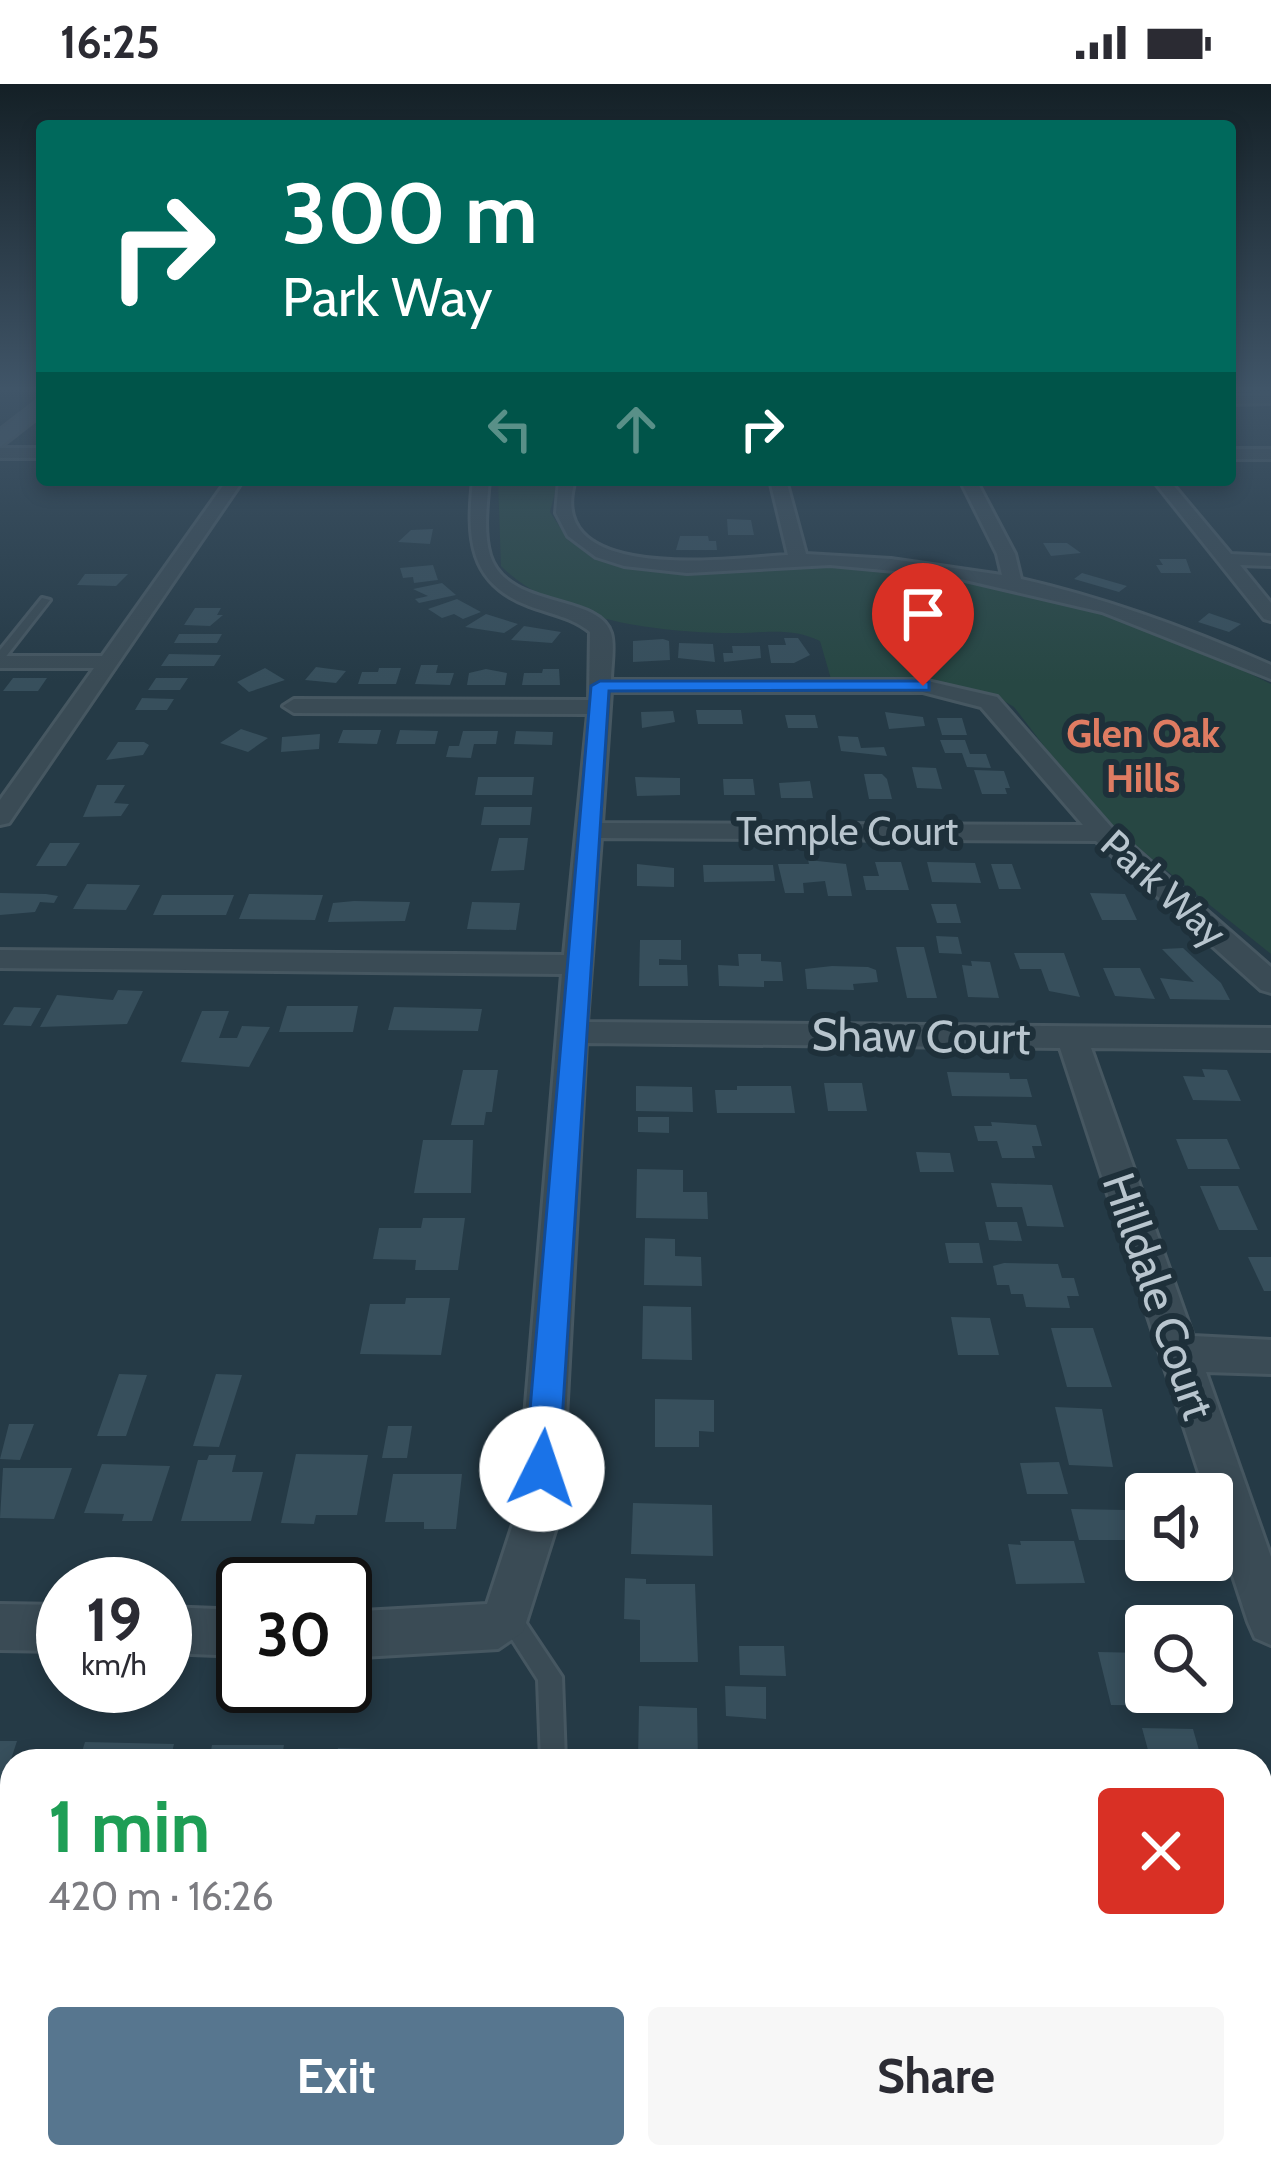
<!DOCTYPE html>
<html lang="en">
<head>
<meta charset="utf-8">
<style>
	:root { --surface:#fff; --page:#f7f7f7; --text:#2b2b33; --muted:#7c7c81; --accent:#57768f }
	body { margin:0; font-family:Cabin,sans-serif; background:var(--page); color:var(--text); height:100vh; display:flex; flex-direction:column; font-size:45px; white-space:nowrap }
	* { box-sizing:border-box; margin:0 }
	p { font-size:39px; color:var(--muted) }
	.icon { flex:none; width:66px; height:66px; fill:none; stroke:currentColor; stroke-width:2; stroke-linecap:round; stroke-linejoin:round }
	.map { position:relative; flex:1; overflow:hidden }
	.side { position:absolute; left:0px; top:1665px; width:1272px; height:420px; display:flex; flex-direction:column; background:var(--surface); border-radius:36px 36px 0 0; box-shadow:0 6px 18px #0003 }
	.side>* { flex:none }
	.banner { position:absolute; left:36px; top:36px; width:1200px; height:366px; border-radius:12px; box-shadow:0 6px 18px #0003; background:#00695c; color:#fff; overflow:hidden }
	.controls { position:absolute; left:1125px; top:1389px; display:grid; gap:24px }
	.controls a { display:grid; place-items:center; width:108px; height:108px; border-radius:12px; background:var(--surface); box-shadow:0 6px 18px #0003; font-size:60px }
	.speed { position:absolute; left:36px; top:1473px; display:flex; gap:24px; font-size:60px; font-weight:700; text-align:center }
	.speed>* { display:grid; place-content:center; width:156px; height:156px; border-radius:50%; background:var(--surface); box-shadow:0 6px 18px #0003; line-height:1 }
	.speed small { font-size:30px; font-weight:400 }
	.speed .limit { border:6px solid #111; border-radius:18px; background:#fff; color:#111 }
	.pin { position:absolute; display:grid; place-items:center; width:102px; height:102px; color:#fff; margin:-123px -51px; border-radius:50% 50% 50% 0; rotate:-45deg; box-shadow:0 0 12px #0007 }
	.pin .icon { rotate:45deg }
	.me { position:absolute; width:132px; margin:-66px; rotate:4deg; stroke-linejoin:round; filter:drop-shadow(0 0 9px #0008) }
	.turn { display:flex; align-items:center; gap:42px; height:252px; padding:0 48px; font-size:54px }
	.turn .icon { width:156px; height:156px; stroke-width:2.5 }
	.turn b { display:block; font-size:84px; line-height:102px }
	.lanes { display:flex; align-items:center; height:114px; padding:0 48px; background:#0003; justify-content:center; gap:60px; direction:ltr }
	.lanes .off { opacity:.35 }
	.round { display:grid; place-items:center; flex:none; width:126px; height:126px; border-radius:12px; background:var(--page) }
	.headline { display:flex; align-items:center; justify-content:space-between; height:204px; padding:0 48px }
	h1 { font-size:72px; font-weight:700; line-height:90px; color:#1e9e55 }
	.cta { display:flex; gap:24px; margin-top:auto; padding:24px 48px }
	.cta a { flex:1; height:138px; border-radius:12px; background:var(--accent); color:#fff; font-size:48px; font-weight:700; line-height:138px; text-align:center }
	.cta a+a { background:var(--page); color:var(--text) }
	.status { display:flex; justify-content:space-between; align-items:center; height:84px; padding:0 60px; background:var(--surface); direction:ltr }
	.status svg { height:33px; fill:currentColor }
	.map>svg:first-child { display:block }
	.green { fill:#274743 }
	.building { fill:#374f5c }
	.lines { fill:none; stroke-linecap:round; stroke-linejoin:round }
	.service-casing { stroke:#465761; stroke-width:6 }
	.minor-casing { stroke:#465761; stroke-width:6 }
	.tertiary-casing { stroke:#465761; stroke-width:6 }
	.secondary-casing { stroke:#465761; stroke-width:6 }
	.service { fill:#3a4b55; fill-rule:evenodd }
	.minor { fill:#3a4b55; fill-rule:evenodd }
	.tertiary { fill:#3a4b55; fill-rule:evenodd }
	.secondary { fill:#475b68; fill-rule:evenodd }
	.route { fill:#1a73e8; stroke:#114b97; stroke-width:3 }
	.labels { text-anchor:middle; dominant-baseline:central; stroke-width:12; stroke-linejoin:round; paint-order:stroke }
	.far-neighbourhood-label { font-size:39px; font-weight:bold; fill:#df7c62; stroke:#1e303a }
	.far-street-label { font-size:39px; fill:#b8c5ce; stroke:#1e303a }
	.street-label { font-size:45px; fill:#b8c5ce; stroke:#1e303a }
</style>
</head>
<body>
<div class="status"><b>16:25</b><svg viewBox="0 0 49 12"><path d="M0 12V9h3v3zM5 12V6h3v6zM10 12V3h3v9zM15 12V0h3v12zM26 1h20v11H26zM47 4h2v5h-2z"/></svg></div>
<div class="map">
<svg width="1271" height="2085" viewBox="0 0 1271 2085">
	<rect width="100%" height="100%" fill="#253a46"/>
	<path class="green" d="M498 396H558L550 428 569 457 620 481 668 489 830 479 921 486 1089 519 1175 553 1271 600V870L1096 730 1014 623 992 610 953 602 831 595 820 557C789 542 763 550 729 549 655 548 556 536 501 482Z"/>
	<path class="building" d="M727 435 751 436 754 451H728Z
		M433 445 430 460 398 458 411 446Z
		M680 452H708L709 457H716L717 466H676Z
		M1043 459H1067L1081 469 1051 472Z
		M1159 475H1186L1191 489H1161L1156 481H1163Z
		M433 481 438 496 414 499 413 493 403 494 400 484Z
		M1082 489 1127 502 1119 508 1074 495Z
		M85 490H128L116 502 77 501Z
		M442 499 456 511 419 519 415 515 428 512 413 505Z
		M457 515 481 528 463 535 454 530 442 534 428 525Z
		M195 524H221L217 531H223L210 542 184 541Z
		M1209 529 1241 540 1229 548 1198 538Z
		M486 530 518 540 504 549 465 543Z
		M524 542 561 548 552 559 511 556Z
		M179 550H222L217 559H174Z
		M784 554H798L810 571 794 579H771L768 561H786Z
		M663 555 669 557 670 576 633 578V557Z
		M679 559 713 560 715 578 678 574Z
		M732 562H760L761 574 724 578 723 569H733Z
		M169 570 221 571 214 582H161Z
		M421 581H438L436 589H454L450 601 415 600Z
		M316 583 346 587 336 599 305 596Z
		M265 584 285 596 249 608 237 598Z
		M379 584H401L396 600H358L362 588H378Z
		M486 585 507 589 505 601H467L469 589Z
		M543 585H559L560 601H522L524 589H542Z
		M13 594H47L38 607H3Z
		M156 594H188L180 606H148Z
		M142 614 174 615 167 626H135Z
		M696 626H741L743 640H698Z
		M673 627 675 638 642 644 641 628Z
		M885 628 923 633 925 642 889 645Z
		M785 631H815L818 644H788Z
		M937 634H962L967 651H942Z
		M241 645 268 654 248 668 220 659Z
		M343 646H381L377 660 338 659Z
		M400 646 438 647 435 660H396Z
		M463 647H498L496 660H474L471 674 446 673 449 662H459Z
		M516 647 553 648 552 661 514 660Z
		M320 650 319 665 281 668 282 653Z
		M838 652 858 653 861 664 884 663 887 672 841 667Z
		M940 656H965L970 670H986L991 684 967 683 962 669H945Z
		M118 658H144L149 661 143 671 106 676Z
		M912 683 936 684 942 705 917 704Z
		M974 686 1004 687 1010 704H1005L1007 710H982Z
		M864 690H882L887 695 892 715H869Z
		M478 693H534L532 711H475Z
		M635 693 680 694V711L637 712Z
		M723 695H753L755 711H724Z
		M810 697 813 714H781L779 699Z
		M97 701H125L114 719 129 720 121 732 83 733Z
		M484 723H532L530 741H481Z
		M499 754H528L524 786 491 787Z
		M50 759H80L66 782H36Z
		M808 776 846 780 852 812H828L825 797 803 799 804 809H785L778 780H809Z
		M875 778H901L909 806H866L863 792H879Z
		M927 778 975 779 981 799 932 798Z
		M637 780 674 784V803L637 802Z
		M991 780H1012L1021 805H999Z
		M703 781H773L775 797 704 798Z
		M87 800 140 801 126 826 73 825Z
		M0 809 46 810 58 812 54 819 40 818 35 828 0 831Z
		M1090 809 1125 810 1137 836H1102Z
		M249 810 323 811 315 836 239 835Z
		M162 811H234L226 831H153Z
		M354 817 410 818 405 837 328 838 333 819Z
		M472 818 520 819 516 846 467 845Z
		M931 820H956L961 839H937Z
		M936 852 958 853 962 870 939 869Z
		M640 856H681V876L659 875V881H687L688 902H639Z
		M896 863H924L937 914H907Z
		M1183 864 1221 899 1230 916 1170 915 1160 894 1194 898 1162 865Z
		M1014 869H1064L1080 913 1049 907 1041 885H1020Z
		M738 870H761V877L781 878 783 897H764V903L719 902 718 881 739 882Z
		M971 877 990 878 999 914 968 913 962 881 972 882Z
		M832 882 868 883 876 886 878 898 853 900 854 906 807 905 805 885Z
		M1103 884H1140L1155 915 1115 912Z
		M118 906 143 907 127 940 40 943 57 911 113 916Z
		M287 922H358L353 948H279Z
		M14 923 41 924 31 942 3 941Z
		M394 923 482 925 478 947 388 946Z
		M202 927H229L219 954H237L242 942 270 943 249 983 181 978Z
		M1202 985 1227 986 1241 1017 1193 1016 1183 992 1205 993Z
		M463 986H498L492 1028H486L484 1041H451Z
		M947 988 1009 989 1010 995H1027L1032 1013 952 1012Z
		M824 999H862L867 1027H828Z
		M636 1002 692 1003 693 1028 636 1027Z
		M737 1002H791L795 1029H717L715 1006H737Z
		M638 1033H669V1049L638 1048Z
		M991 1038 1036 1041 1042 1062H1032L1035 1074H1002L997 1057H978L974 1042H992Z
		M1176 1055H1227L1240 1085H1188Z
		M423 1056H473L471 1109H414Z
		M916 1068 950 1069 954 1088H920Z
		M637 1085 683 1086V1108H707L708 1135 636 1134Z
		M991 1099 1052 1101 1064 1143 1027 1142 1022 1123H997Z
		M1200 1102H1238L1258 1146H1219Z
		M423 1134H465L458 1186H415L416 1176 373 1175 379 1144H421Z
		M985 1138H1017L1022 1157 989 1156Z
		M645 1154 675 1155V1172L701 1173 702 1202 644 1201Z
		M945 1159H979L983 1179H949Z
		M1248 1173H1271V1207H1264Z
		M1004 1179 1058 1180 1062 1194H1074L1079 1212H1067L1070 1224 1026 1223 1023 1210H1011L1009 1201H997L993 1182Z
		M406 1214H450L441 1271 360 1270 370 1220H405Z
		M643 1222 691 1223 692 1276 642 1275Z
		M951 1233 990 1234 999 1271H958Z
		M1051 1244H1093L1112 1303H1067Z
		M119 1290 147 1291 126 1352H97Z
		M216 1290 242 1291 219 1363 193 1362Z
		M655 1315 714 1316V1348L699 1347V1363H655Z
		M1055 1323 1102 1325 1113 1383 1069 1381Z
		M9 1340H34L20 1376 0 1375Z
		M388 1342H412L407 1374H382Z
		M296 1370 368 1371 357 1431H316L314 1440 281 1439Z
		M209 1371H236L232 1388H263L251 1437H181L198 1376H207Z
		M1059 1378 1068 1410H1027L1020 1379Z
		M102 1380 170 1382 152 1437H122L124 1430 84 1429Z
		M3 1384H72L54 1435 0 1434Z
		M393 1390H462L456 1445H424V1438H385Z
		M633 1419 712 1421 713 1472 631 1470Z
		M1071 1425 1126 1426 1134 1456H1079Z
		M1020 1457H1074L1085 1499 1016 1500 1008 1460 1021 1461Z
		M625 1494 646 1495V1500H695L698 1578H640V1536L624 1535Z
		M739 1562H784L786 1592 740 1591Z
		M1098 1568 1146 1569V1608H1181L1185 1622 1111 1621Z
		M725 1602 766 1603V1635L726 1632Z
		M639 1622 697 1624 698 1677H638Z
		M1142 1644 1193 1645 1202 1677H1151Z
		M0 1657H17L1 1706 0 1705Z
		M85 1658 174 1660 170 1677H79Z
		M212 1661H284L281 1677H209Z
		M338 1664 415 1666 413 1677H335Z
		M0 1745 12 1746 1 1794 0 1793Z
		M108 2073H437L436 2085H105Z
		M978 2077 1101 2079 1102 2085H979Z"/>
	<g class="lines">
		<g class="service-casing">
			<path id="service" d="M42 514 50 516 4 575 0 576V566Z
				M508 1521 516 1524 562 1593 565 1677H541L538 1596 497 1532 500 1524Z"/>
		</g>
		<g class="minor-casing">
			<path id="minor" d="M1271 311V319L1230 320V312Z
				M227 396H243L9 739 0 741V716L94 584H0V572H102Z
				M473 396H489C487 420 483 447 490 471 507 526 599 509 611 549 615 562 611 582 611 596H923L997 613 1112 744 1271 883V909L1261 906 1096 757 601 754 587 938 1271 944V966L1091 964 1193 1252 1271 1256V1290L1206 1288 1271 1473V1561L1255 1554 1248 1538 1212 1428V1410H1206L1060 964 586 959 561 1428 523 1548 498 1565 345 1574V1528L487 1520 517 1428 562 890 0 884V866L564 871 588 630 294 629 283 622 294 615 589 616 590 548C572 533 550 530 529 522 468 499 467 453 473 396ZM611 608H923L981 623 1083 741 602 739Z
				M559 396H575C542 502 734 474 788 471L770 396H786L806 470 891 475 1002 491 997 470 960 396H976L1015 470 1021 495C1108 515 1190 545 1271 581V595L1102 528 948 492 830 481 687 489 624 482 596 473 568 452 556 429Z
				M1153 396H1169L1231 470 1271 472V482L1240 481 1271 519V537L1264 535Z
				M0 1520 63 1521V1567L0 1566Z
				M165 1523 243 1526V1572L165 1569Z"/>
		</g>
		<g class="tertiary-casing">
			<path id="tertiary" d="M0 364H42V374H0Z
				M1230 365H1271V375H1230Z"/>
		</g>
		<g class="secondary-casing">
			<path id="secondary" d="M42 314V330L0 363V346Z"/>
		</g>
		<use href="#service" class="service"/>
		<use href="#minor" class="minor"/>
		<use href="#tertiary" class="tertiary"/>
		<use href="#secondary" class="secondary"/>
	</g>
	<linearGradient id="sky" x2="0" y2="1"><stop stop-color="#142026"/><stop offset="0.51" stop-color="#405568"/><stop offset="1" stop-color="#405568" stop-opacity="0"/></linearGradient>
	<rect width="1271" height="598" fill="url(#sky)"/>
	<path class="route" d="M923 597 929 598V606L609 607 559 1385 554 1397 542 1401 530 1397 525 1385 591 602 600 597Z"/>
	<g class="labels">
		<g class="far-neighbourhood-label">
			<text x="1143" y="649">Glen Oak<tspan x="1143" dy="45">Hills</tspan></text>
		</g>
		<g class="far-street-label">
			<text x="847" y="747">Temple Court</text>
			<text transform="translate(1164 804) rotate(42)">Park Way</text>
		</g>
		<g class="street-label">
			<text transform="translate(921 952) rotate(1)">Shaw Court</text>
			<text transform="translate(1159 1212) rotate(71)">Hilldale Court</text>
		</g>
	</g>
</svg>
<div class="controls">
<a><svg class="icon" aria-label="sound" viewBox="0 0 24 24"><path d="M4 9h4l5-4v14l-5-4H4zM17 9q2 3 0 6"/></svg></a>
<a><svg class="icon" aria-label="search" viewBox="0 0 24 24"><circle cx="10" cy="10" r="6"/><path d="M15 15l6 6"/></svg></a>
</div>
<div class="speed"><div>19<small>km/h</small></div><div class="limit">30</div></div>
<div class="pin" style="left:923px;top:602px;background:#d93025"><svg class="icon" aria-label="arrive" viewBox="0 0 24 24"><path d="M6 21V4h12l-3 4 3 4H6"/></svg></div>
<svg class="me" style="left:542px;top:1385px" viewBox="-20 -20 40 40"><circle r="19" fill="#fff"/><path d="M0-13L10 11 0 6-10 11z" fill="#1a73e8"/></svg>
<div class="banner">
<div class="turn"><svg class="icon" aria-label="right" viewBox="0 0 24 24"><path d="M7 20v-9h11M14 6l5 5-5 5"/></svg><div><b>300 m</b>Park Way</div></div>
<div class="lanes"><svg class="icon off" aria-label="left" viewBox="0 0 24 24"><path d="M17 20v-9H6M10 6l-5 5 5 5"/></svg><svg class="icon off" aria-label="ahead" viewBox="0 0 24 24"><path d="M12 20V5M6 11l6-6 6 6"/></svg><svg class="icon" aria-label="right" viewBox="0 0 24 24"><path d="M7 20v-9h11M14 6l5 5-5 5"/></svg></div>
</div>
<section class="side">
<div class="headline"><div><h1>1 min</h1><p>420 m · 16:26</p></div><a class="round" style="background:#d93025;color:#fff"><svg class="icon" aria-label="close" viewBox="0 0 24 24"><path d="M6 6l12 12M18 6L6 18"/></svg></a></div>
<div class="cta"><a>Exit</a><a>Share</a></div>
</section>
</div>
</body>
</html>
